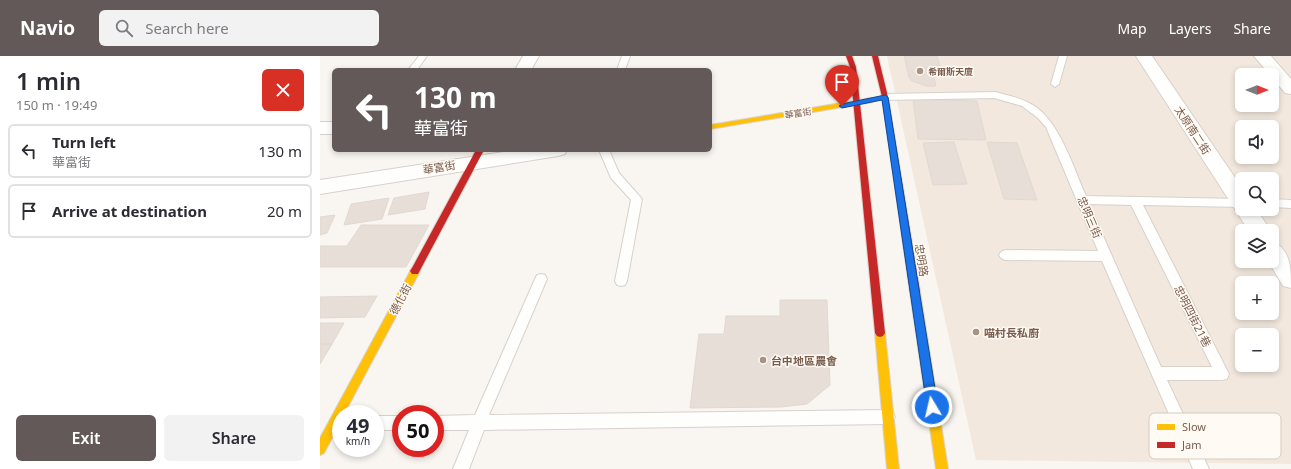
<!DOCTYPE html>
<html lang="en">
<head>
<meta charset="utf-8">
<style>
	:root { --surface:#fff; --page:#f2f2f3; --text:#2b2b33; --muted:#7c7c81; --line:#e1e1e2; --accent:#625958 }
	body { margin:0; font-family:"Noto Sans","Noto Sans TC",sans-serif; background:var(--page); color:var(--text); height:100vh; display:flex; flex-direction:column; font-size:15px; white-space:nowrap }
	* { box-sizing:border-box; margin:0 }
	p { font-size:13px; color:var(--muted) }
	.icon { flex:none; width:22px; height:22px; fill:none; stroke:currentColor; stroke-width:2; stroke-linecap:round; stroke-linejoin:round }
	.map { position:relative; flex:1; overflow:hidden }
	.side { display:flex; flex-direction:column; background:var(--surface); width:320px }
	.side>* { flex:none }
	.guide { position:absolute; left:12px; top:12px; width:380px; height:84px; border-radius:6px; box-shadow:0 2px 6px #0003; background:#625958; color:#fff; overflow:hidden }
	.needle { width:26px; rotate:90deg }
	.controls { position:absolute; left:915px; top:12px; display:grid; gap:8px }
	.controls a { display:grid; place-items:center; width:44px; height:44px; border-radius:6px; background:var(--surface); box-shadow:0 2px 6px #0003; font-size:20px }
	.speed { position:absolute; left:12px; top:349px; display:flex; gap:8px; font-size:20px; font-weight:700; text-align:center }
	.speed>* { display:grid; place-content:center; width:52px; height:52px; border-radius:50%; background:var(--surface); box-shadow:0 2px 6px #0003; line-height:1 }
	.speed small { font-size:10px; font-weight:400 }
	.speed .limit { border:6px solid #d22; background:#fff; color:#111 }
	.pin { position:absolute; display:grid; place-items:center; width:34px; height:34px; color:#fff; margin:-41px -17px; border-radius:50% 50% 50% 0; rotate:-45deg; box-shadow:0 0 4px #0007 }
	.pin .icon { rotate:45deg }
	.me { position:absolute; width:44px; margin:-22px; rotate:351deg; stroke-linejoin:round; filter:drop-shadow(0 0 3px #0008) }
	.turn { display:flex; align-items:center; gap:14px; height:84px; padding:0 16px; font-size:18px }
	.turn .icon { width:52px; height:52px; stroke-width:2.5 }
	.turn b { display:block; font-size:28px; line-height:34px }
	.round { display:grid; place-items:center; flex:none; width:42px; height:42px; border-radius:6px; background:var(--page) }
	.overview { display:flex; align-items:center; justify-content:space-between; height:68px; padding:0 16px }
	h1 { font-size:24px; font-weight:600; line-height:30px }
	.cta { display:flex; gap:8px; margin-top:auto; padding:8px 16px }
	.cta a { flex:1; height:46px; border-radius:6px; background:var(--accent); color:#fff; font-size:16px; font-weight:600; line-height:46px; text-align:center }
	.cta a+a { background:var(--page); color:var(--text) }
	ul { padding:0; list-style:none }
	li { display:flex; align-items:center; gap:12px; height:54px; margin:0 8px 6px; padding:0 8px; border:2px solid var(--line); border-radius:6px }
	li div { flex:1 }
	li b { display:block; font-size:15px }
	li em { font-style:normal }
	header { display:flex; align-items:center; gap:24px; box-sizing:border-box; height:56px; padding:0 20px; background:var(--accent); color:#fff }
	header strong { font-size:19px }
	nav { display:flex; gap:22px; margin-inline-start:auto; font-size:14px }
	.search { width:280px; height:36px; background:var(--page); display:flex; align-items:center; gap:10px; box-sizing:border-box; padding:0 14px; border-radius:6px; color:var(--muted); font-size:15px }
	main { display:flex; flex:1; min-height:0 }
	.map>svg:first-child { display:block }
	.residential { fill:#f2e8de; fill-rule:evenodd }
	.building { fill:#e6ded7; stroke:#e2d8d2 }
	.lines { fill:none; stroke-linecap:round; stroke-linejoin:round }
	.lane-casing { stroke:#d7d1cb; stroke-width:2 }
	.street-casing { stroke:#d7d1cb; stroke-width:2 }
	.slow-casing { stroke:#d9d2cb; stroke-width:2 }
	.jam-casing { stroke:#d9d2cb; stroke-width:2 }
	.lane { fill:#fefefd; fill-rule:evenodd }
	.street { fill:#fefefd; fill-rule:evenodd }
	.slow { fill:#ffc107; fill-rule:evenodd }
	.jam { fill:#c62828; fill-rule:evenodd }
	.route { fill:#1a73e8; stroke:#114b97 }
	.poi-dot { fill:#a69286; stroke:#fffaf3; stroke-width:1.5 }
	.labels { text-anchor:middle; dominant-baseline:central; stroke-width:3; stroke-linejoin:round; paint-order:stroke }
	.far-poi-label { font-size:9px; font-weight:bold; fill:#7a5c4d; stroke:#fffaf3; text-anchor:start }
	.far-street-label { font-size:9px; fill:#7a5c4d; stroke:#fffaf3 }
	.street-label { font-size:11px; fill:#7a5c4d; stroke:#fffaf3 }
	.poi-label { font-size:11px; font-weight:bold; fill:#7a5c4d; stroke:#fffaf3; text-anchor:start }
	.key { fill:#fffaf3; stroke:#d7cbc1; stroke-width:1 }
	.key-label { font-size:11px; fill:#7a5c4d }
</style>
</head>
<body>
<header>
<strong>Navio</strong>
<div class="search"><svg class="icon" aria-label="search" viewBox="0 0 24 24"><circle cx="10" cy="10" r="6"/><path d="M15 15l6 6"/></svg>Search here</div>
<nav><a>Map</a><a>Layers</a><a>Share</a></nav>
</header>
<main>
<section class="side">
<div class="overview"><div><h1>1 min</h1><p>150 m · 19:49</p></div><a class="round" style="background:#d93025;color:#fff"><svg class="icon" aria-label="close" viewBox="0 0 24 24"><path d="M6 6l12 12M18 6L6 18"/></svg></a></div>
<ul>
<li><svg class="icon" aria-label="left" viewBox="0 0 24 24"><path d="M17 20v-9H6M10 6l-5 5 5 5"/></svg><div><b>Turn left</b><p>華富街</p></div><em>130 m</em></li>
<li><svg class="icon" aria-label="arrive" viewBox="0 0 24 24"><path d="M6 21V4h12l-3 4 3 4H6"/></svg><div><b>Arrive at destination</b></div><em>20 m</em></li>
</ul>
<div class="cta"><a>Exit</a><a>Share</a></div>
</section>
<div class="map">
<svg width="971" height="413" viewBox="0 0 971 413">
	<rect width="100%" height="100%" fill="#f9f5f0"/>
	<path class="residential" d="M567 0H971V408L656 404ZM922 19H952V49H922ZM922 71H952V101H922ZM922 123H952V153H922ZM922 175H952V205H922ZM922 227H952V257H922ZM922 279H952V309H922Z"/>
	<path class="building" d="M584 0H617L620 10H611L616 30H607L592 25 589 21Z
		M593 43 657 45 666 84 598 83Z
		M634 86 647 128 613 129 603 87Z
		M667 86 697 87 717 144 684 143Z
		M109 136 105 153 68 159 74 142Z
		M69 142 62 163 24 169 31 148Z
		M15 159 7 177 0 179V161Z
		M41 169H109L86 211H0V190H27Z
		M57 240 45 261 0 262V241Z
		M460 244H507L510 329 487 348 461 351 370 352 379 278H404L406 260H460Z
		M0 267H24L12 288H0Z
		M0 288H12L0 308Z"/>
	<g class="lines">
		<g class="lane-casing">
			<path id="lane" d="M99 0H107L97 14H88Z
				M302 0H310L305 14H297Z
				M739 0H747L739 28 735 31 731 28Z
				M675 36C686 39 697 41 707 46 738 59 753 111 766 140L922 143V151L823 149 909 318 907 323 902 324H847L889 413H873L782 205 685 204 681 202 679 199 681 196 685 194 778 195 726 71 718 62 702 50 674 42 565 44 560 41 565 38ZM769 148 811 149 892 311H841Z
				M279 94H289L299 117 322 143 307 225 305 229 301 230 297 229 295 225 311 144 291 122Z
				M952 143 971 144V152L952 151Z
				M221 218 225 219 227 223 169 359 568 354 573 356 575 361 573 366 568 368 164 374 149 413H133L149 374H115V360L155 359 215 223 217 219Z
				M55 360H81V374H55Z"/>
		</g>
		<g class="street-casing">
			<path id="street" d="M203 0H219L211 14H195Z
				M816 0H832L922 132V153H936L951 175H929Z
				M934 0H951L971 23V38L965 37 952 21V19H950Z
				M0 66H14V78H0Z
				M197 94H247L245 98 238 100 0 138V124Z
				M952 186C971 192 971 214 971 232L963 230 948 205H952Z"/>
		</g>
		<g class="slow-casing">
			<path id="slow" d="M551 42H553V46L390 73V69Z
				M95 211 98 212 100 215 24 358H21V365L4 397 0 399V382L92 212Z
				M595 232 598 233 600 236 628 413H616L590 236 592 233Z
				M560 273 563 274 565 277 579 413H567L555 277 557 274Z"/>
		</g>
		<g class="jam-casing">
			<path id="jam" d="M526 0H532L536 11 565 277 563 280 560 281 557 280 555 277 530 11Z
				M552 0H558L568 41 600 236 598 239 595 240 592 239 590 236 562 41Z
				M156 94H164L98 218H92L90 215 92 212Z"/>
		</g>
		<use href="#lane" class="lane"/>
		<use href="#street" class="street"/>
		<use href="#slow" class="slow"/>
		<use href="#jam" class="jam"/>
	</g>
	<path class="route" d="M565 39 568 41 618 351 616 355 612 356 608 355 607 351 562 44 522 52 519 50 522 48Z"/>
	<g class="poi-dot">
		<circle cx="600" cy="15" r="4"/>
		<circle cx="656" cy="276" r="4"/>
		<circle cx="443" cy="304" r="4"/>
	</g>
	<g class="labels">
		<g class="far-poi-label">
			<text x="608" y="15">希爾斯天廈</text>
		</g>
		<g class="far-street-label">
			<text transform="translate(478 57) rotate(-9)">華富街</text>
		</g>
		<g class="street-label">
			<text transform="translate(873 74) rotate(57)">太原南二街</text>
			<text transform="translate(119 111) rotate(-9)">華富街</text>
			<text transform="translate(770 161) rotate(67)">忠明三街</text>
			<text transform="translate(602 204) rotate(81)">忠明路</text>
			<text transform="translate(80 243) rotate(-62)">德化街</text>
			<text transform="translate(873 260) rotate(63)">忠明四街21巷</text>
		</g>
		<g class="poi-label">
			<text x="664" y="276">喵村長私廚</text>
			<text x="451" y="304">台中地區農會</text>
		</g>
	</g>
	<rect x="829" y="357" width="132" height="46" rx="6" class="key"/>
	<rect x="837" y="368" width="18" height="6" fill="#ffc107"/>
	<rect x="837" y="386" width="18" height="6" fill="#c62828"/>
	<g class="key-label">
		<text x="862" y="375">Slow</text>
		<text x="862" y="393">Jam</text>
	</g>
</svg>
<div class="controls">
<a><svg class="needle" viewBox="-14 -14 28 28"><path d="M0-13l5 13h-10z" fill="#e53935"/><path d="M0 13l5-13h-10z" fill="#7c7c81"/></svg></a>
<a><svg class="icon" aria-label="sound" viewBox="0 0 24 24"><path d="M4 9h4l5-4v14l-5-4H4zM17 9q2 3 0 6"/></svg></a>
<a><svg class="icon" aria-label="search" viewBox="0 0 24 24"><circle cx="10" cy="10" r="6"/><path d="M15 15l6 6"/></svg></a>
<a><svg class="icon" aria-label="layers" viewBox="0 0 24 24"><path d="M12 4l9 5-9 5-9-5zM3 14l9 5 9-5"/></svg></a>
<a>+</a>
<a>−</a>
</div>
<div class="speed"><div>49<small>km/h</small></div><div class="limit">50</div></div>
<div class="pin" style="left:522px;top:50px;background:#d93025"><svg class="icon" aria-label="arrive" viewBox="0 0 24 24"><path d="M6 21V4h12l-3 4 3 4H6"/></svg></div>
<svg class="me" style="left:612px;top:351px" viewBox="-20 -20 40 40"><circle r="17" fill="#1a73e8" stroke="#fff" stroke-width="3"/><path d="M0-11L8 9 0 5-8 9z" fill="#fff"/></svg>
<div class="guide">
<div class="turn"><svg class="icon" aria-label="left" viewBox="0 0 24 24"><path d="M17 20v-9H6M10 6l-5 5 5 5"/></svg><div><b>130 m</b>華富街</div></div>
</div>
</div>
</main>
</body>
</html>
